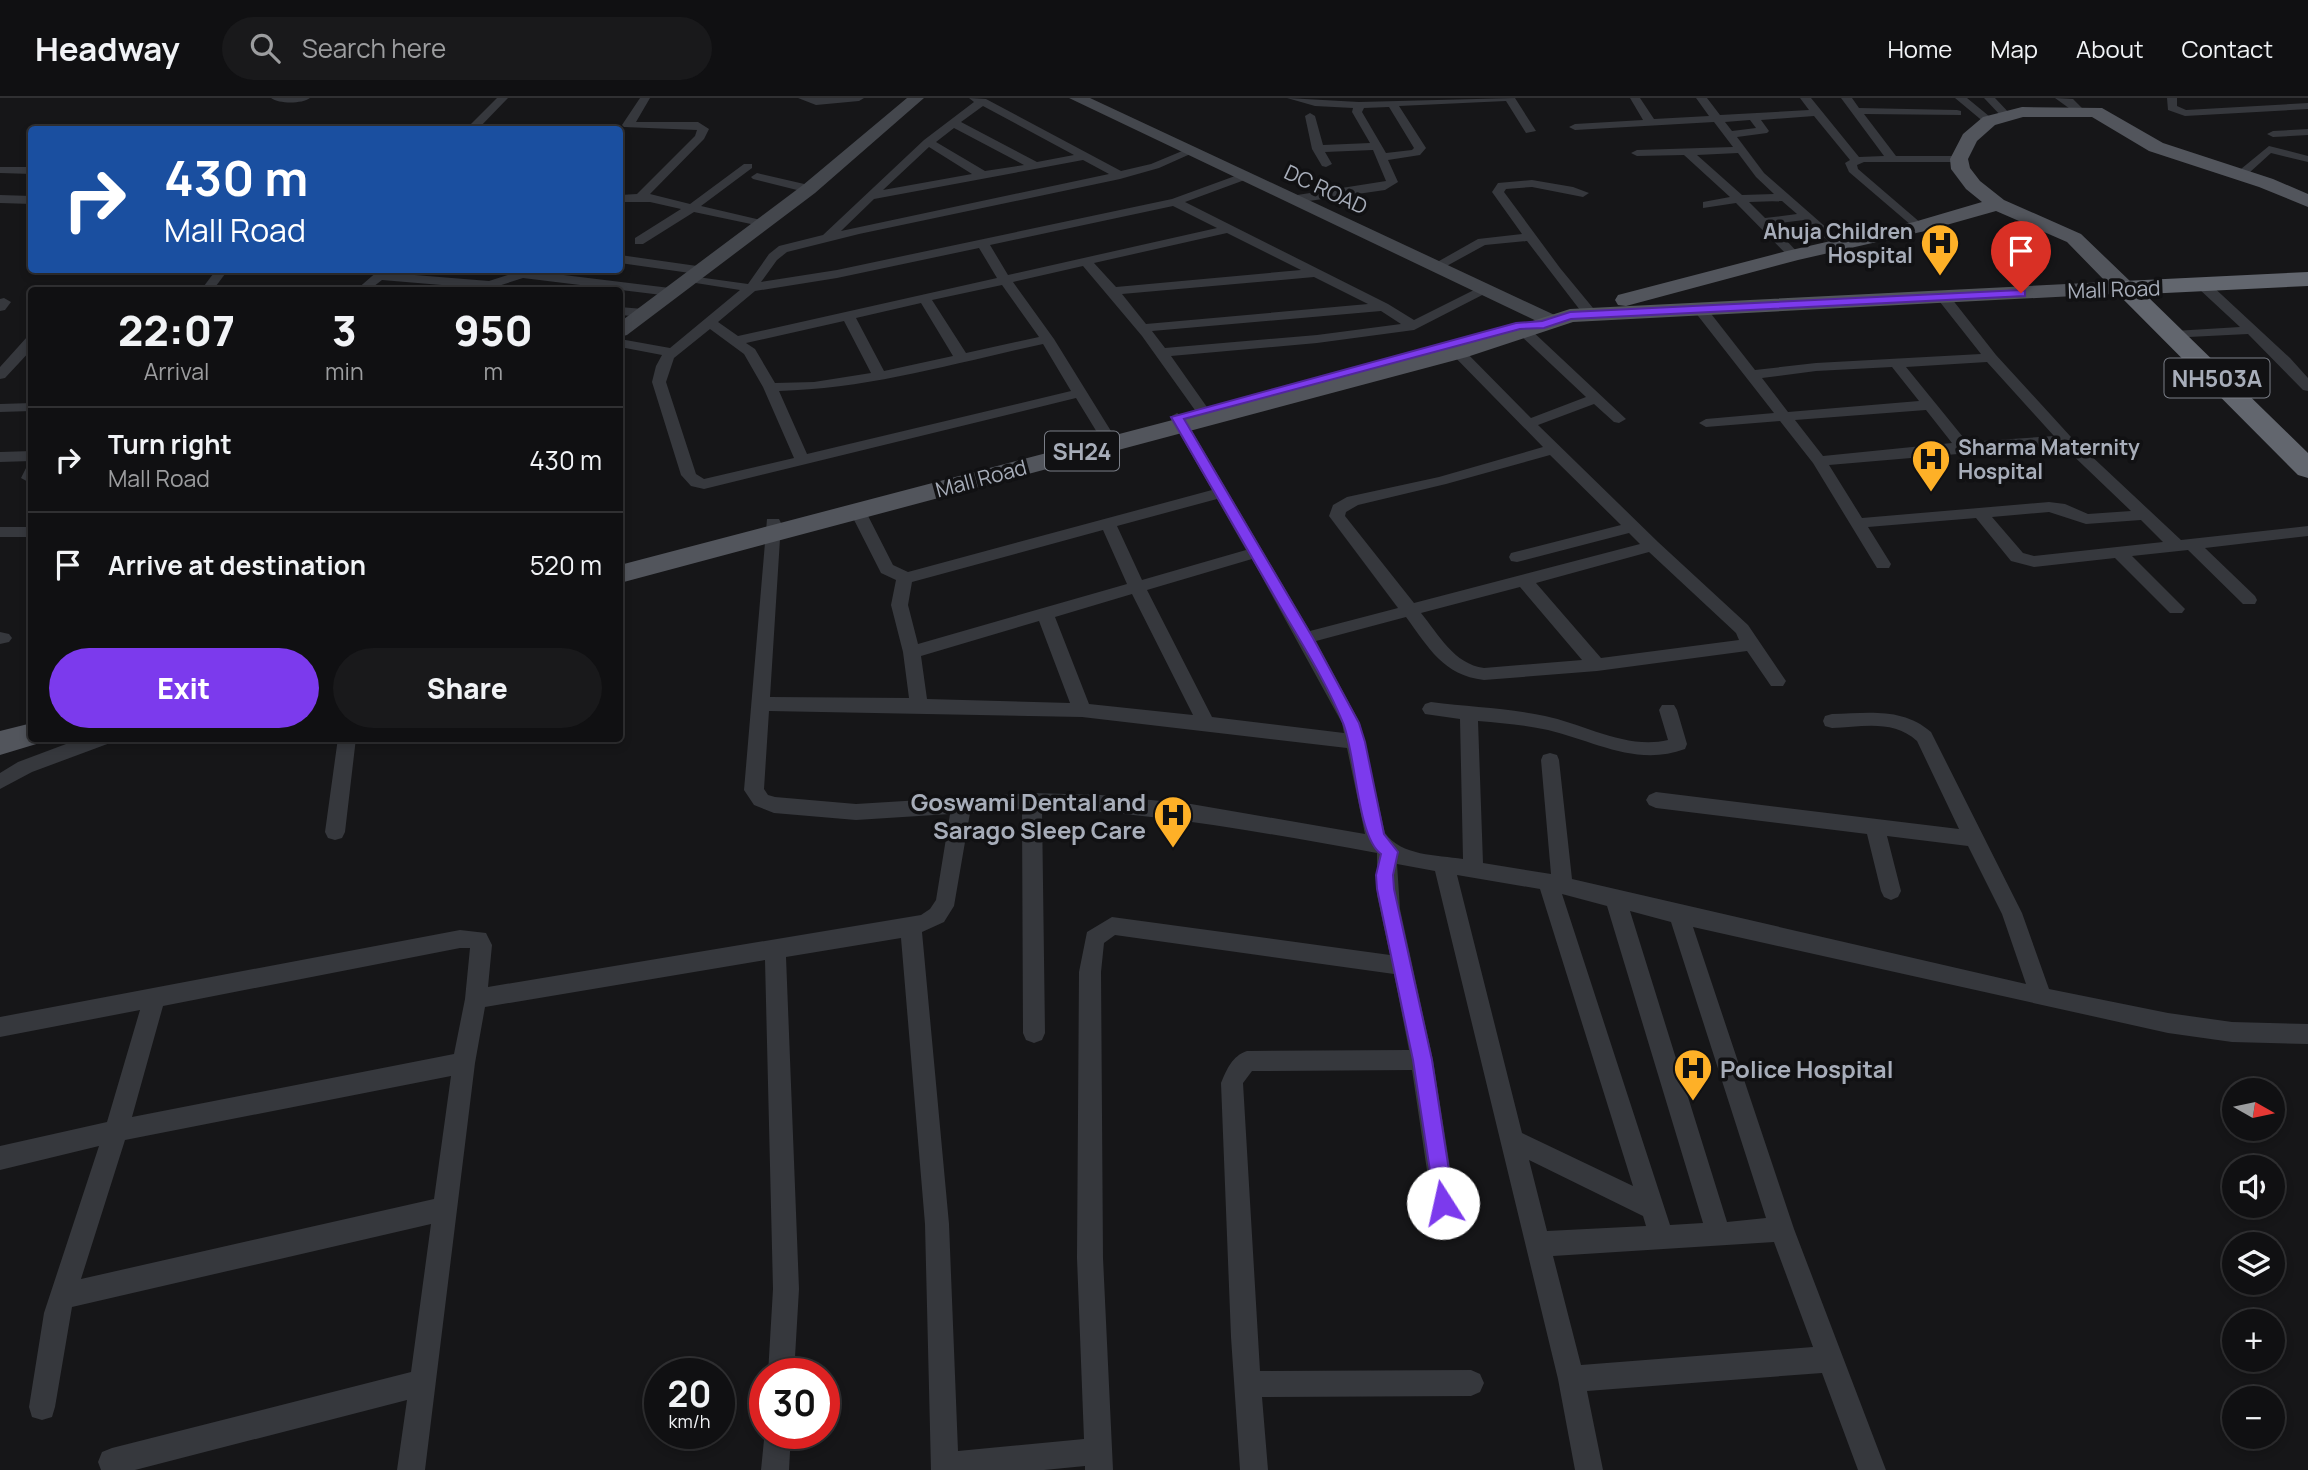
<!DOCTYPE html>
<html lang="en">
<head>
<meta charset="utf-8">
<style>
	:root { --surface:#101012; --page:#19191b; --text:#f1f3f6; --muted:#9c9d9f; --line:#303032; --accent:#7c3aed }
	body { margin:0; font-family:Manrope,sans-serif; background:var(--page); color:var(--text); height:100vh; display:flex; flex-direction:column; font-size:26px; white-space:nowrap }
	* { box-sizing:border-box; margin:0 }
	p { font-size:23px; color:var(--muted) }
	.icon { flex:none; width:38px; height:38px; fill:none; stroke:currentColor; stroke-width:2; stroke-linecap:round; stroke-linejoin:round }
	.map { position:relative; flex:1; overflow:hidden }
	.drawer { position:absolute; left:28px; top:189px; width:595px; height:455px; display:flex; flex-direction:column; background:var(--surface); border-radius:7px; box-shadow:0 4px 10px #0003,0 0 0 2px var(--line) }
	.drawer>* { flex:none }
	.top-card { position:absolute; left:28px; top:28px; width:595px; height:147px; border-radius:7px; box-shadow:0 4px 10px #0003,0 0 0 2px var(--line); background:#1a4fa0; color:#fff; overflow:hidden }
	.needle { width:46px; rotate:99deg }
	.fabs { position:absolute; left:2222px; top:980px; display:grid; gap:14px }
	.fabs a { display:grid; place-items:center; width:63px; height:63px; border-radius:50%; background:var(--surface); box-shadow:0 4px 10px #0003,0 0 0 2px var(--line); font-size:35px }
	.speed { position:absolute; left:644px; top:1260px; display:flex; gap:14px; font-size:35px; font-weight:700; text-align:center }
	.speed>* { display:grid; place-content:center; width:91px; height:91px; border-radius:50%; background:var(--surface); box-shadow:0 4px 10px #0003,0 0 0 2px var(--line); line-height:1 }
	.speed small { font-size:18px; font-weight:400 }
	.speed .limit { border:10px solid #d22; background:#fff; color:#111 }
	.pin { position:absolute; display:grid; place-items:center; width:60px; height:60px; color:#fff; margin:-72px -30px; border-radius:50% 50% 50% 0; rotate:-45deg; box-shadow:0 0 7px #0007 }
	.pin .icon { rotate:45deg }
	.me { position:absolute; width:77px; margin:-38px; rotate:350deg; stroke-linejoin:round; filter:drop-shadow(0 0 5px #0008) }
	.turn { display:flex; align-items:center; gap:24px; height:147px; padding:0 21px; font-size:32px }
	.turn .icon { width:91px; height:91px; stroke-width:2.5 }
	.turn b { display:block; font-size:49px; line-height:60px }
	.eta { display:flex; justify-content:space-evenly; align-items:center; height:119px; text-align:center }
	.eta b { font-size:42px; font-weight:800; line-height:49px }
	.action { display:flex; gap:14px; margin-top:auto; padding:14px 21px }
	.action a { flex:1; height:80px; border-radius:42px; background:var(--accent); color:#fff; font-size:28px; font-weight:800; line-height:80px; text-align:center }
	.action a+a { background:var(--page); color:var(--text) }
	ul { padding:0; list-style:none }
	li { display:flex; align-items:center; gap:21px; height:105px; padding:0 21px; border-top:2px solid var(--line) }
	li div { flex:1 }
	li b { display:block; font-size:26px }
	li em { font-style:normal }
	header { display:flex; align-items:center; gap:42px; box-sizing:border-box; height:98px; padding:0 35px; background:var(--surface); border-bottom:2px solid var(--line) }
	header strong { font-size:33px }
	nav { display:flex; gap:38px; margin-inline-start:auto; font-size:24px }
	.search { width:490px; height:63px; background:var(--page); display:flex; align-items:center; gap:18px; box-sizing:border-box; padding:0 24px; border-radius:38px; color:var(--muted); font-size:26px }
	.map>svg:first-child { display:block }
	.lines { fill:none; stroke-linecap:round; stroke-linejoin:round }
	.street { fill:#36383d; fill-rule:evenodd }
	.secondary { fill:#44474d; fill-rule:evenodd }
	.primary { fill:#52555c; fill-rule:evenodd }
	.highway { fill:#62666e; fill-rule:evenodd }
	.route { fill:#7c3aed; stroke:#51269a; stroke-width:2 }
	.labels { text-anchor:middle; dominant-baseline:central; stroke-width:7; stroke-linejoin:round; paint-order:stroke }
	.far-street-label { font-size:21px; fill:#a7adb9; stroke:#111113 }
	.far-poi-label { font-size:21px; font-weight:bold; fill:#a7adb9; stroke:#111113; text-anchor:end }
	.shield { fill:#111113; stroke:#7a7e87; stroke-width:2 }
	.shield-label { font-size:23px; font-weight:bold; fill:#a7adb9 }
	.poi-label { font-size:24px; font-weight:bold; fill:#a7adb9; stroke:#111113; text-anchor:end }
</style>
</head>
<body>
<header>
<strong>Headway</strong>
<div class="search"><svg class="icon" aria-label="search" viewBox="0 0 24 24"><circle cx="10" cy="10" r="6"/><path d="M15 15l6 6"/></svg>Search here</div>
<nav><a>Home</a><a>Map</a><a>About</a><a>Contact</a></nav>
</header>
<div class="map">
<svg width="2308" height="1372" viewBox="0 0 2308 1372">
	<rect width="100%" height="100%" fill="#161618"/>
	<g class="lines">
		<path class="street" d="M271 0H310C302 6 279 6 271 0Z
			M497 0H508L477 32H465Z
			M640 0H650L636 24H698L709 31 704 41 650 96 690 106 744 66H752V70L701 108 765 123V129L694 114 643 146H635V140L681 111 650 104H620V97L637 96 695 38 697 32 624 29 622 27Z
			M798 0H864L859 3 816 7Z
			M969 0 986 1 1121 73 1151 66 1187 51 1197 53 1159 70 1120 81 859 136 787 154 777 162 761 184 837 172 1172 101 1246 74 1250 76V80L1185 104 1388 206 1414 222 1480 189H1490L1492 192 1414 232 1317 245 1171 258 1209 312 1202 316 1197 315 1142 238 1083 168 1013 184 1054 241 1119 346 1116 349H1106L1076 300 704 391 691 388 681 377 652 284 656 268 662 257 620 249V241L670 250 740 192 683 183V177L748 186 769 156 779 148 823 137 924 42 974 4ZM983 8 1074 57 1037 64 961 24ZM954 30 1024 67 985 73 936 44ZM929 49 972 76 883 92ZM1083 62 1109 76 841 133 874 101ZM1173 108 1217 130 1008 177 990 147ZM1227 135 1301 172 1116 189 1094 165ZM979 150 997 180 738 238 718 224 755 193 837 180ZM1314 179 1368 206 1146 226 1122 196ZM1002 187 1039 239 966 255 932 202ZM921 205 953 258 884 273 856 220ZM1381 213 1401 226 1317 237 1165 250 1152 233ZM844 223 871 275 814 284 775 285 755 251 746 245ZM710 231 744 256 763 289 794 360 704 381 696 376 666 284 674 260ZM1043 246 1071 293 807 356 779 293C868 291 956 265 1043 246Z
			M1287 0 1359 4 1515 0 1536 33 1526 35 1506 3 1399 8 1426 50 1420 57 1388 62 1398 84 1385 92 1295 105 1291 104V98L1386 83 1373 52 1325 54 1332 66 1326 69 1322 68 1312 51 1305 18 1310 15 1315 18 1323 47 1370 45 1352 14 1353 10 1315 8ZM1389 9 1414 50 1412 52 1386 55 1362 14 1364 10Z
			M1630 0H1640L1654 21 1709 18 1696 0H1707L1720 17 1809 12 1800 0H1811L1859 59 1884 58 1841 0H1852L1859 10 1957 12 1961 13V17L1864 16 1896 58H1959L1965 61 1959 64H1864L1857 67 1858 71 1922 126 1924 129 1918 133 1849 74 1845 65 1850 62 1814 18 1761 22 1769 33 1767 35 1737 39 1764 75 1845 146 1843 149H1835L1804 122 1771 126 1800 157 1794 161 1790 160 1736 105 1703 110V104L1730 99 1684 57 1637 58 1631 55 1637 52 1733 49 1714 24 1575 32 1569 29 1575 26 1643 22ZM1750 22 1756 30 1732 33 1725 24ZM1738 55 1756 79 1774 96 1742 97 1697 57ZM1782 103 1797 116 1765 120 1749 104Z
			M1955 0H1967L1995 23 1985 25Z
			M1984 0H1995L2012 18 2003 20Z
			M2055 0 2073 1 2086 14 2077 16Z
			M2167 0H2177V8L2186 12 2308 5V11L2185 18 2168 12Z
			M2308 31V37L2273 39 2267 36 2273 33Z
			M2269 48 2308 58V64L2271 55 2249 75H2241V71Z
			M0 69H32V76L0 75Z
			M757 75 813 88 815 91 809 95 753 81 751 79Z
			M1532 82 1573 89 1589 95 1583 99 1532 89 1506 91 1504 94 1560 170 1593 210V216H1583L1527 143 1485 147 1443 170 1438 171 1432 167 1478 141 1522 136 1492 94 1498 85Z
			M0 97 32 98V106L0 105Z
			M620 157 697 168 703 172 697 176 620 165Z
			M216 172H228L213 192H201Z
			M379 172H392L390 175 489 183 523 172 670 190 677 194 670 198 523 180 489 191 382 182 369 192H356Z
			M2204 184 2209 185 2290 260 2308 280V293L2303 292 2248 236 2169 240 2167 237 2174 233 2240 229 2199 191V185Z
			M1943 195 1948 196 1996 257 2071 339 2181 442 2308 428V438L2205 450 2255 498 2257 502 2255 506H2243L2188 452 2132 458 2185 511 2182 515H2170L2115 460 2034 469 2011 463 1976 420 1868 429 1891 466 1889 470H1877L1813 365 1780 323 1706 329 1699 325 1706 321 1774 315 1695 214V208H1705L1755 272 1816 265 1981 256 1936 199ZM1987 264 2054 338 1967 344 1906 269ZM1892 269 1919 303 1788 314 1762 280 1816 273ZM1926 312 1952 345 1823 358 1795 322ZM2062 347 2131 413 2088 416 2065 406 2049 404 1862 420 1829 367ZM2049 414 2086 426 2141 422 2163 444 2034 458 2023 455 1992 419Z
			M4 200 11 204 5 212 0 213V201Z
			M620 209 643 211 650 215 643 219 620 217Z
			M1525 230 1530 231 1626 321 1619 325 1614 324 1594 306 1538 327 1658 444 1748 527 1786 583 1783 588H1771L1747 553 1597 573 1484 582C1443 577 1429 550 1406 519L1316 543 1360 625 1385 735C1401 758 1437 757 1463 761L1460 621 1425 616 1422 611 1425 606 1431 604C1469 609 1508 610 1545 618 1584 626 1627 652 1668 642L1659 612 1662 607H1674L1677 612 1687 646 1685 651C1637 669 1594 643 1548 632 1525 627 1502 625 1478 623L1483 765 1551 776 1541 662 1543 657 1550 655 1557 657 1559 662 1572 781 2026 886 2002 816 1968 748 1887 738 1901 793 1898 799 1891 802 1884 799 1881 793 1867 736 1656 710 1649 707 1646 702 1649 697 1656 694 1959 731 1917 643C1893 621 1862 629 1832 630L1825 628 1823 623 1825 618 1832 616C1867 615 1903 609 1931 634L2022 815 2049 891 2168 915 2232 924 2308 926V946L2232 944 2168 935 1693 829 1794 1131 1886 1372H1858L1822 1275 1587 1293 1603 1372H1575L1558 1281 1435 773 1397 766 1400 811 1433 962 1459 1126 1456 1135 1447 1138 1438 1135 1435 1126 1412 972 1252 973 1243 985 1260 1273 1471 1272 1480 1276 1484 1285 1480 1294 1471 1298 1262 1299 1268 1372H1240L1231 1239 1221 985C1227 971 1232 958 1247 953L1409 952 1394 876 1115 837 1104 845 1101 874 1103 1160 1113 1372H1085V1368L1044 1372H931L925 1126 901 840 786 859 799 1191 794 1276H768L773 1191 765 862 485 909 475 965 425 1372H397L407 1302 135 1372H101L98 1364 102 1354 112 1350 411 1274 431 1126 72 1209 55 1309 52 1319 42 1322 32 1319 29 1309 44 1215 99 1048 0 1072V1048L107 1024 140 912 0 939V919L460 832 486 835 492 847 488 889 921 817 930 811 936 802 950 716 856 722 774 715 754 707 744 692 767 421H779L781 425 770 599 909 600 903 554 891 507 896 482 881 475 849 412 851 408H863L893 467 908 474 1212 392 1170 319 1177 315 1184 319 1310 533 1398 510 1329 418 1333 407 1347 399 1439 379 1543 349 1446 250V244H1456L1531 320 1586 299 1520 237 1518 234ZM1550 357 1621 427 1511 455 1509 459 1511 463 1517 464 1629 435 1640 446 1414 505 1345 418 1346 414 1358 407 1446 386ZM1217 401 1246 452 1142 482 1117 428ZM1103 432 1127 486 918 546 908 507 912 484ZM1649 454 1736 535 1739 542 1601 560 1536 485ZM1252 461 1342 625 1344 635 1212 619 1147 492ZM1520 489 1582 562 1484 570C1454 566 1439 537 1421 515ZM1132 496 1193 617 1089 606 1055 519ZM1039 523 1070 605 927 601 921 558ZM769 613 1082 619 1347 650 1365 736 1191 706 1101 697 1032 695 856 706 775 699 768 697 764 691ZM1022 711 1023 935 1026 942 1034 945 1042 942 1045 935 1042 711C1156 714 1265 735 1377 755V797L1390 857 1112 819 1087 834 1079 874 1077 1160 1084 1341 958 1353 949 1126 922 834 944 824 954 808 970 715ZM1457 777 1540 791 1633 1088 1522 1035ZM1562 796 1607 808 1703 1125 1670 1127ZM1630 813 1671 824 1766 1120 1727 1124ZM460 850H470L465 901 454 956 132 1019 163 908ZM451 978 434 1101 81 1181 125 1042ZM1529 1062 1643 1118 1646 1128 1547 1133ZM1774 1144 1813 1249 1581 1267 1553 1158Z
			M32 238V251L5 280 0 281V269L27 239Z
			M32 305V313L0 314V306Z
			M32 353V363L0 364V354Z
			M32 366V386L21 380 27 368Z
			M0 429H32V439H0Z
			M0 534 9 536 12 540 9 544 0 546Z
			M82 640H112L110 645 32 674 0 691V675L18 664Z
			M338 640H356L345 734 342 740 335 742 328 740 325 734Z
			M765 1332V1335H791L789 1372H761Z"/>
		<path class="secondary" d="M907 0H924L815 95 627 237 620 239V224L803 87Z
			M1069 0H1090L1561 220 1564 224 1554 230 1547 228Z"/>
		<path class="primary" d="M2022 9 2102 10 2163 45 2273 81 2308 96V109L2259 89 2149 53 2092 19H2023L1995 27 1977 43 1968 61 1970 70 1980 83 2004 102 2081 136 2132 185 2135 190 2132 195 1573 224 1467 259 620 485V467L1451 249 1570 211 2106 184 2067 144 1996 113 1925 133 1798 162 1626 208 1618 207 1615 202 1618 197 1787 153 1914 124 1982 104 1966 91 1951 71 1950 61 1963 36 1983 19Z
			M32 625V640H45L43 644 0 657V633Z"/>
		<path class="highway" d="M2308 174V188L2145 196 2308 355V380L2298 377 2112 190 2115 185 2124 183Z"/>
	</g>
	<path class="route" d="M2021 192 2025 193V198L1571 221 1544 230 1520 231 1184 321 1313 540 1359 625 1365 644 1384 736 1398 754 1393 777 1394 791 1432 962 1454 1105 1451 1112 1443 1115 1436 1112 1413 962 1377 791 1376 777 1381 756C1357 739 1356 656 1343 625 1326 583 1300 543 1277 503 1242 442 1206 380 1171 319L1516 225 1542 223 1570 214Z"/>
	<defs>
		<g id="hospital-pin" transform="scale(2.0125)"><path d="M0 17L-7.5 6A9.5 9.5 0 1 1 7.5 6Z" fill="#feb027" stroke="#111113"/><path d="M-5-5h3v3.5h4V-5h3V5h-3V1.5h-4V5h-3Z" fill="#111"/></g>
	</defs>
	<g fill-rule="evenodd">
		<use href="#hospital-pin" x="1940" y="145"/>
		<use href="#hospital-pin" x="1931" y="361"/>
		<use href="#hospital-pin" x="1173" y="717"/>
		<use href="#hospital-pin" x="1693" y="970"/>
	</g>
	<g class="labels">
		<g class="far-street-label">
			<text transform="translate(1326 91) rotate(25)">DC ROAD</text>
			<text transform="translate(2114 191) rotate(-2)">Mall Road</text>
			<text transform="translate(981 380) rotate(-15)">Mall Road</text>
		</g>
		<g class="far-poi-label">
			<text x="1913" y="133">Ahuja Children<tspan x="1913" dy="24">Hospital</tspan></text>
			<text x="1958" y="349" text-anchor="start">Sharma Maternity<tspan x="1958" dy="24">Hospital</tspan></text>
		</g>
		<g class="shield">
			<rect x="2164.5" y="260.5" width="105" height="39" rx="5"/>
			<rect x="1045" y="333.5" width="74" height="39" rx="5"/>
		</g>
		<g class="shield-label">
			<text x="2217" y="280">NH503A</text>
			<text x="1082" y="353">SH24</text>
		</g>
		<g class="poi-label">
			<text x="1146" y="703">Goswami Dental and<tspan x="1146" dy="28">Sarago Sleep Care</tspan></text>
			<text x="1720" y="970" text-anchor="start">Police Hospital</text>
		</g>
	</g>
</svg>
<div class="fabs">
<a><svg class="needle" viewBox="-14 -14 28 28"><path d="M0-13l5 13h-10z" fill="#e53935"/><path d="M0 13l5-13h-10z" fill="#9c9d9f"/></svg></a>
<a><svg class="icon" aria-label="sound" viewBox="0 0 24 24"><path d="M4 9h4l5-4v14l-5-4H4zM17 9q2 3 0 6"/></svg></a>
<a><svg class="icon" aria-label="layers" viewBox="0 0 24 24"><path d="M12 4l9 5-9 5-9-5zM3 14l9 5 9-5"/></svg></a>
<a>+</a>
<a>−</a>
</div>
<div class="speed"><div>20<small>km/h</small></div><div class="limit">30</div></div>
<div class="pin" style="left:2021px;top:195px;background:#d93025"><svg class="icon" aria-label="arrive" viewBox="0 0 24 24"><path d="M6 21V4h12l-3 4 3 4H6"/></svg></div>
<svg class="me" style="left:1443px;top:1105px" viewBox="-20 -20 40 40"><circle r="19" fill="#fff"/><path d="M0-13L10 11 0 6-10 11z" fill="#7c3aed"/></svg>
<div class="top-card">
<div class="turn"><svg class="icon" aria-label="right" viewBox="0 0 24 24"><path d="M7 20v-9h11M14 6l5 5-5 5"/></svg><div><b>430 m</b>Mall Road</div></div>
</div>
<section class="drawer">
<div class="eta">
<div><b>22:07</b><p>Arrival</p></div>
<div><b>3</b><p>min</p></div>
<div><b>950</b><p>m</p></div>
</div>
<ul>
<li><svg class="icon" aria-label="right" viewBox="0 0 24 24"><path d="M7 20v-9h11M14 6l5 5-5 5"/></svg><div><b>Turn right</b><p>Mall Road</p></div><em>430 m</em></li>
<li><svg class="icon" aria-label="arrive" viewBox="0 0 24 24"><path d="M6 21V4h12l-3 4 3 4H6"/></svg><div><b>Arrive at destination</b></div><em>520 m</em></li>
</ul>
<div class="action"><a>Exit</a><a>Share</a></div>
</section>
</div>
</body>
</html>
